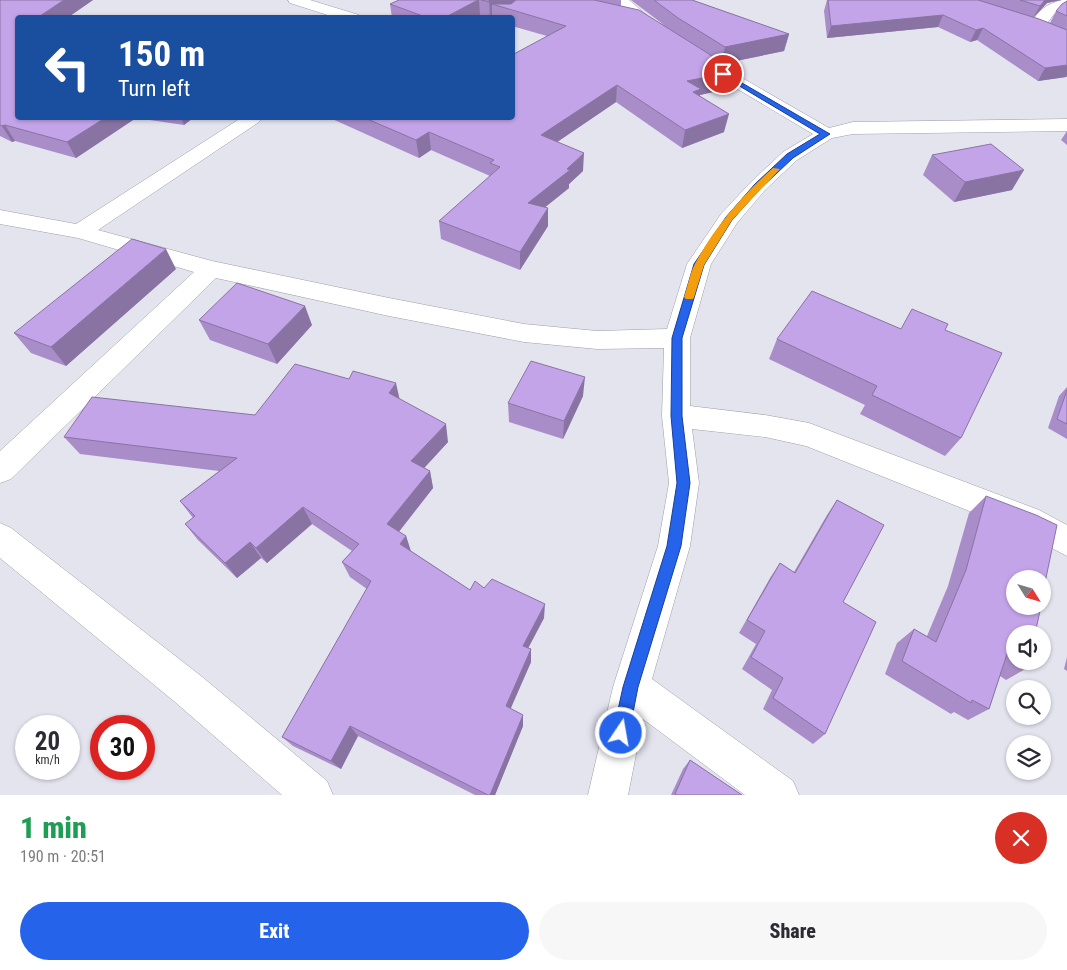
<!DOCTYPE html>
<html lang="en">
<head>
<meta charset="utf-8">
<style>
	:root { --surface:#fff; --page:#f7f7f7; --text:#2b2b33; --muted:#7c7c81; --accent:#2563eb }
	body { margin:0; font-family:"Roboto Condensed",sans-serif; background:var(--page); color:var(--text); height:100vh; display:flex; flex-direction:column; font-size:19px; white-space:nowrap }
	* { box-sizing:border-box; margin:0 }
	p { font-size:16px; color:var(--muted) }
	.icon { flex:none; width:28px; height:28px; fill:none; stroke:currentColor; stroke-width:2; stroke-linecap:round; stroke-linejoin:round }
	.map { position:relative; height:795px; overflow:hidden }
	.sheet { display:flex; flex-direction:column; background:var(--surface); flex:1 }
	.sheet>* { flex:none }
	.hud { position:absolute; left:15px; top:15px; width:500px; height:105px; border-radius:5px; box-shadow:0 1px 4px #0004; background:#1a4fa0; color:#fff; overflow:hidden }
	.needle { width:32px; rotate:127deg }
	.buttons { position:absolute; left:1006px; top:570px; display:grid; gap:10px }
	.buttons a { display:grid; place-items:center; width:45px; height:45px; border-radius:50%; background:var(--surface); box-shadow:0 1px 4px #0004; font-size:25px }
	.speed { position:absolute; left:15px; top:715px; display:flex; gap:10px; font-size:25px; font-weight:700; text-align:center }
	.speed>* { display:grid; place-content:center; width:65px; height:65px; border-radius:50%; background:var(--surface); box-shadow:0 1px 4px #0004; line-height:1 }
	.speed small { font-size:12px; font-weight:400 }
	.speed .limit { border:8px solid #d22; background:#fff; color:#111 }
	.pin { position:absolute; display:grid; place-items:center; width:42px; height:42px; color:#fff; margin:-21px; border:2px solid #fff; border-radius:50%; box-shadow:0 1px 5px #0007 }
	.me { position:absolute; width:55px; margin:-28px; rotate:12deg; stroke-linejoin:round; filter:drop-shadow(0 0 4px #0008) }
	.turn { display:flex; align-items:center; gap:18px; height:105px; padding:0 20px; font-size:22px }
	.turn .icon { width:65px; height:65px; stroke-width:2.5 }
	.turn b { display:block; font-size:35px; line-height:42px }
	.round { display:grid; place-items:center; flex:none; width:52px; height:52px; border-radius:26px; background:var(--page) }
	.overview { display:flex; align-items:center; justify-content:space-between; height:85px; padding:0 20px }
	h1 { font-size:30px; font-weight:800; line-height:38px; color:#1e9e55 }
	.primary-button { display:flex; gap:10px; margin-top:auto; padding:10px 20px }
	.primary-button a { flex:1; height:58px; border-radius:30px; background:var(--accent); color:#fff; font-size:20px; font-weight:800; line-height:58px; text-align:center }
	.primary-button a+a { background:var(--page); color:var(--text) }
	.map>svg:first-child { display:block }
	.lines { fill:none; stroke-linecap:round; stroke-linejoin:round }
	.minor-casing { stroke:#9e9ea8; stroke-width:1 }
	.minor { fill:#fff; fill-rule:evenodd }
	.wall { fill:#a98dc8 }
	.shaded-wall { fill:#8973a3 }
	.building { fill:#c4a4e9; stroke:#8973a3 }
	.route { fill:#2563eb; stroke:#184099 }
	.slow { fill:#f59e0b }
</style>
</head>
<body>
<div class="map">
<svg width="1067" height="795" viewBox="0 0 1067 795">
	<rect width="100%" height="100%" fill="#e4e4ef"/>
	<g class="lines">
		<g class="minor-casing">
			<path id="minor" d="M288 0H310L359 15 361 18H337L290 3Z
				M614 0H629L664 30 661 33C645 37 623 13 614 0Z
				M1062 0H1067V8L1054 14 1043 29H1033L1030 26C1037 11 1046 4 1062 0Z
				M698 54 704 56 829 128 853 122 1067 119V131L853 134 832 138 797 160 765 190 737 223 711 264 690 338V406L765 415 809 423 1039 510 1067 525V556L1017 530 806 446 765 437 692 429 699 483 690 546 652 679 793 781 799 795H745L643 719 628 795H588L613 687 658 546 669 483 662 416 664 348 597 349 524 342 389 316 216 278 11 479 0 483V451L194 272 78 238 0 224V210L76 224 241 118H262L259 122 98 230 212 261 389 298 524 324 597 331 667 329 687 264 721 214 751 182 783 152 813 134 692 62 690 59 692 56Z
				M0 523 11 528 201 676 327 781 333 795H282L175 702 0 558Z"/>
		</g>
		<use href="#minor" class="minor"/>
	</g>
	<path class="wall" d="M0 0H93L67 18H18V118H193L184 125 136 118 76 158 15 141 12 142 0 136Z
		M399 0H621V6L664 25 631 0H692L789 34 784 51 721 64 718 62 730 72 726 89 700 95V96L724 132 682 148 616 102 557 142 583 171 569 184V188L545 207 548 226 520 270 441 239 439 221 490 176 431 150 419 158 330 118H512L547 36 512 26V18H492V15L490 16V18H485L480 16 477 18H392L390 4Z
		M827 0H1061L1047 3 1034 17 1050 23 1056 11 1067 1V77H1066L1038 81 977 40 970 42 938 27 827 38 824 11Z
		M1067 131V145L1061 140Z
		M932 155 1012 190 954 202 923 175Z
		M176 269 66 366 31 353 14 333Z
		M199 320 312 325 277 364 210 340Z
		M900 329 945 330 961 438 945 456 860 414 865 405 769 359 777 339Z
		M1067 387V439L1048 428 1059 396Z
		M583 396 563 439 509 422 508 403Z
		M400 399 448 442 424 468 430 471 433 488 399 532 406 536 411 551 470 590 484 588 544 618 528 648 531 649V662L510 709 523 715V726L495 795H475L358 736 341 769 293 746 282 737 367 589 350 577 342 562 352 551 312 524 267 563 261 558 237 578 198 540 185 524 193 518 180 501 219 471 80 454 64 437Z
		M986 496 1015 634V661H1030L1029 667 1006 680 1000 676 989 709 968 720 954 712 951 714 885 674 897 643 914 629 927 636 948 586 969 513Z
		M837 500 843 602 825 734 813 744 763 709 772 690 742 669 756 644 739 633 770 578 780 563 794 572 827 515Z
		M1067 657V671L1064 669Z
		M690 760 742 795H671L683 769Z"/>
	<path class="shaded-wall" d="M64 0H93L67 18H37Z
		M478 0H479L480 16 477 18H444Z
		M489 0H518L505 8 492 4V15L490 16V18Z
		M1045 0H1061L1047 3 1033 18 1040 6Z
		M943 15 938 27 827 38 831 26Z
		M983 28 977 40 970 42 976 30Z
		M789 34 784 51 721 64 725 47Z
		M1067 65V75L1066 77 1038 81 1045 68Z
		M730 72 726 89 700 95 698 106 687 81Z
		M617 85 616 102 541 153V135Z
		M729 114 724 132 682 148 685 130Z
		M105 118H136L76 158 67 142Z
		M181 118H193L184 125Z
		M5 125 15 141 12 142 2 126Z
		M429 132 431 150 419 158 416 140Z
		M584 153 583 171 569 184V188L528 221V203L567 169Z
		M1024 170 1012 190 954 202 965 182Z
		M548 208V226L520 270V252Z
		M166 249 176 269 66 366 51 347Z
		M305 306 312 325 277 364 268 344Z
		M585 377 583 396 563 439 564 421Z
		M396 383 400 401 389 393Z
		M446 424 448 442 415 478 411 461Z
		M430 471 433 488 392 540 387 524Z
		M303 507 312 524 267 563 256 548Z
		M406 536 411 552 400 544Z
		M250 542 261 558 237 578 225 563Z
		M545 604 544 618 523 658V646Z
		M531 649V662L507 717 506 706Z
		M523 715V726L495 795H490Z
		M350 726 358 736 341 769 331 761Z"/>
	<path class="building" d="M0 0H64L37 18H18V118H105L67 142 5 125 2 126 0 125Z
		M399 0H478L444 18H428L390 4Z
		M481 0H489V2Z
		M516 0H594L639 10 709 54 730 72 687 81 701 89 693 92 729 114 685 130 617 85 541 135 584 153 567 169 570 170 528 203 548 208 520 252 439 221 500 167 490 163 494 160 429 132 416 140 365 118H512V55L566 26 492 4H511Z
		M654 0H692L789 34 725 47 678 18Z
		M828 0H978L1039 19 1067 30V65L1045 68 983 28 976 30 943 15 831 26Z
		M1020 0H1045L1040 6Z
		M1067 1V16L1056 11 1062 4Z
		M991 144 1024 170 965 182 932 155Z
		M132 239 166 249 51 347 14 333Z
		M237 283 305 306 268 344 199 320Z
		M812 291 901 329 912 309 948 324 945 330 1002 353 961 438 872 395 877 386 777 339Z
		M531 361 585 377 564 421 508 403Z
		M295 364 349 379 353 371 396 383 389 393 446 424 411 461 430 471 387 524 406 536 400 544 470 590 475 581 484 588 492 579 545 604 523 646 531 649 506 706 523 715 490 795H488L350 726 331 761 282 737 371 581 342 562 359 544 303 507 256 548 250 542 225 563 185 524 195 516 180 501 237 458 64 437 92 397 255 415Z
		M1067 390V424L1057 419Z
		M986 496 1036 515 1057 525 1042 597V579H1015V606H1041L1035 634H1015V659L1007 654 989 709 972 700 971 703 902 661 914 629 936 642 966 570Z
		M837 500 884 525 843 602 876 622 825 734 773 698 783 678 751 657 765 631 747 620 780 563 795 573Z
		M1019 661H1030L1029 667Z
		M690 760 742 795H677L675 794Z"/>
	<path class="route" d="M723 72 830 134 793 158 761 188 732 220 704 265 682 338V416L690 483 681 546 638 687 629 733 626 738 621 741 615 738 613 733 623 687 667 546 677 483 671 416 672 338 694 264 726 217 755 184 787 154 820 134 721 75V73Z"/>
	<path class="slow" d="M773 168 780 169 732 220 704 265 694 297 693 299H686L684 297C688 286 690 273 695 264 714 227 743 195 773 168Z"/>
</svg>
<div class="buttons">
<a><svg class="needle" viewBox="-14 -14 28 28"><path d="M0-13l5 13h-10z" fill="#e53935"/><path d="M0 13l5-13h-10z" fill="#7c7c81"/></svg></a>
<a><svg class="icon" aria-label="sound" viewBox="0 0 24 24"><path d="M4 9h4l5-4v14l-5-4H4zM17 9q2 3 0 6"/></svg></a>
<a><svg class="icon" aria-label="search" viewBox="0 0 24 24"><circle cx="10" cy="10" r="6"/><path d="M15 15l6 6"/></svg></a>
<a><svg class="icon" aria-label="layers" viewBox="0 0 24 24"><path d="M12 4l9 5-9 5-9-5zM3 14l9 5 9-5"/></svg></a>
</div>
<div class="speed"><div>20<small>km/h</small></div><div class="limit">30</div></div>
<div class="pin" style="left:723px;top:74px;background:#d93025"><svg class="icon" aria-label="arrive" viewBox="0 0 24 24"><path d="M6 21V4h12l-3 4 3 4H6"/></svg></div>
<svg class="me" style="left:621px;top:733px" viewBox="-20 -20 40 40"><circle r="17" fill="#2563eb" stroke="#fff" stroke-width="3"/><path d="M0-11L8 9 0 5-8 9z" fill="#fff"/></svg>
<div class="hud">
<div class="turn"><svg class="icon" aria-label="left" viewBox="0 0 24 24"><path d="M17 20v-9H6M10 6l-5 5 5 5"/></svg><div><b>150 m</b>Turn left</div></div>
</div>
</div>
<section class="sheet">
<div class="overview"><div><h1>1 min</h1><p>190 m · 20:51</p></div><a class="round" style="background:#d93025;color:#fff"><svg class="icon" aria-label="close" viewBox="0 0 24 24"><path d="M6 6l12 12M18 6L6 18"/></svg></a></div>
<div class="primary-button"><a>Exit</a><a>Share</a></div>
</section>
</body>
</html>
